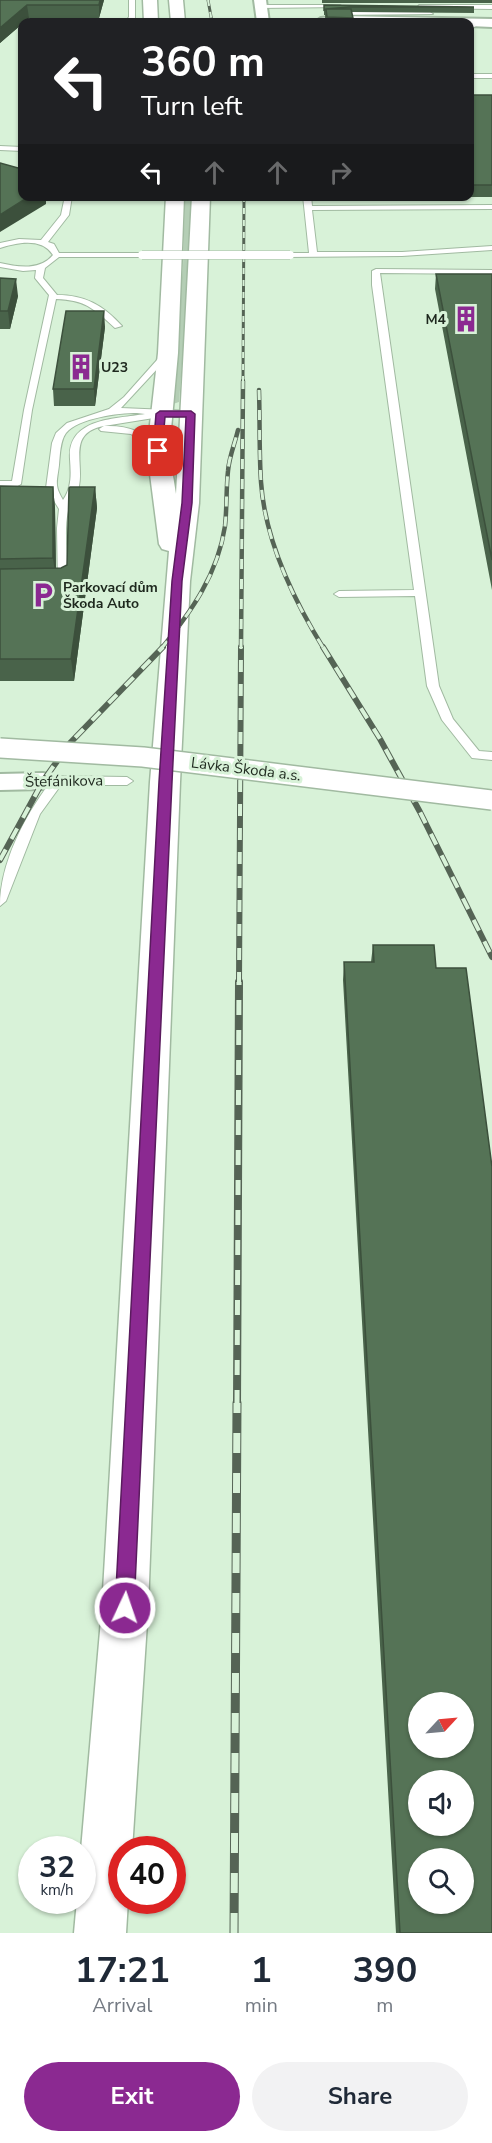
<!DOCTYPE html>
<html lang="en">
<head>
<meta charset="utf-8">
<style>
	:root { --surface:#fff; --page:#f2f2f3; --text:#1f2937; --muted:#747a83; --accent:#8b2991 }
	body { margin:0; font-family:"Nunito Sans",sans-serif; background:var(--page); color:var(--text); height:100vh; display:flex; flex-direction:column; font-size:22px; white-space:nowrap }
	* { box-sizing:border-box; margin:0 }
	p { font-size:20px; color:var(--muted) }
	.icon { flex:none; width:33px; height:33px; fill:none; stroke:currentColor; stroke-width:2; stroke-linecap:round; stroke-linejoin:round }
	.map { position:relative; height:1933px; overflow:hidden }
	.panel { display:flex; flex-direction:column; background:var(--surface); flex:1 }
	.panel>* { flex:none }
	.guide { position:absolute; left:18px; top:18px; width:456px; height:183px; border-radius:12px; box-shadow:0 2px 4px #0004; background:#202124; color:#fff; overflow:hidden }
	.needle { width:39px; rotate:64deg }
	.buttons { position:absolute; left:408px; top:1692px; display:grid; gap:12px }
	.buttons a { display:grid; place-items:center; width:66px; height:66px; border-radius:50%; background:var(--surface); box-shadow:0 2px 4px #0004; font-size:30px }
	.speed { position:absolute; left:18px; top:1836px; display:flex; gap:12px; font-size:30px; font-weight:700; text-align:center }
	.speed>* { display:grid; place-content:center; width:78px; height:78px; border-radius:50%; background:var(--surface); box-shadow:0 2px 4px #0004; line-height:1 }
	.speed small { font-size:15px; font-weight:400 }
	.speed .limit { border:9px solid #d22; background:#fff; color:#111 }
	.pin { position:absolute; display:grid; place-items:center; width:51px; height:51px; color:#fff; margin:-26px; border-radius:12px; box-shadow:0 3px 9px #0006 }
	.me { position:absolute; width:66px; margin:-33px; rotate:3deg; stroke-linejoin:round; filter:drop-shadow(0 0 4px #0008) }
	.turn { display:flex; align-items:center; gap:21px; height:126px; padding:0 24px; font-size:27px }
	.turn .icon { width:78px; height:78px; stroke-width:2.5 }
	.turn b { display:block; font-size:42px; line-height:51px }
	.lanes { display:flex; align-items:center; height:57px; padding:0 24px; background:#0003; justify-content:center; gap:30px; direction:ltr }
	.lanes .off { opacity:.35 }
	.eta { display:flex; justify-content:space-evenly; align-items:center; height:102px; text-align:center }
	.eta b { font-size:36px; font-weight:700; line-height:42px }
	.action { display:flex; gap:12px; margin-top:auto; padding:12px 24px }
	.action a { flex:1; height:69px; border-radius:36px; background:var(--accent); color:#fff; font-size:24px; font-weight:700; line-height:69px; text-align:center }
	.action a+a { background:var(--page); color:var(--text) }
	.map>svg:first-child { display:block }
	.green { fill:#b4ceb5 }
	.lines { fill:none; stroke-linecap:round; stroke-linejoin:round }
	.service-casing { stroke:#a1baa1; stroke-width:2 }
	.minor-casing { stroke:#a1baa1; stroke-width:4 }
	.tertiary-casing { stroke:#a1baa1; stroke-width:3 }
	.service { fill:#fff; fill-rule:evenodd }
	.minor { fill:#fff; fill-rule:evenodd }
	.tertiary { fill:#fff; fill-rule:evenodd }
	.rail-far4-casing { stroke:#556455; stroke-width:3 }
	.rail-far3-casing { stroke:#556455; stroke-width:4.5 }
	.rail-far2-casing { stroke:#556455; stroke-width:6 }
	.rail-far1-casing { stroke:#556455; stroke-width:8 }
	.rail-casing { stroke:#556455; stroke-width:9 }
	.rail-far4 { stroke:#d8f2d8; stroke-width:2; stroke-dasharray:6; stroke-linecap:butt }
	.rail-far3 { stroke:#d8f2d8; stroke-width:3; stroke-dasharray:10; stroke-linecap:butt }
	.rail-far2 { stroke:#d8f2d8; stroke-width:4; stroke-dasharray:12; stroke-linecap:butt }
	.rail-far1 { stroke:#d8f2d8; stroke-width:5; stroke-dasharray:15; stroke-linecap:butt }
	.rail { stroke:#d8f2d8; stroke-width:7; stroke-dasharray:20; stroke-linecap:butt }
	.service-bridge-casing { stroke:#a1baa1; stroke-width:9; stroke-linecap:butt }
	.pedestrian-bridge-casing { stroke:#a1baa1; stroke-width:22; stroke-linecap:butt }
	.service-bridge { stroke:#fff; stroke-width:8 }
	.pedestrian-bridge { stroke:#fff; stroke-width:19 }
	.wall { fill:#49634a }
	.shaded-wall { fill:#3c503c }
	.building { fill:#557356; stroke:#3c503c; stroke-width:1.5; fill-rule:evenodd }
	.route { fill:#8b2991; stroke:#5a1b5e; stroke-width:1.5 }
	.labels { text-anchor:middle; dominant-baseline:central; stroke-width:6; stroke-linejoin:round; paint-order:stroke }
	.far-poi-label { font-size:14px; font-weight:bold; fill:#1e281e; stroke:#d8f2d8; text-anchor:start }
	.street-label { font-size:15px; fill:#1e281e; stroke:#d8f2d8 }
</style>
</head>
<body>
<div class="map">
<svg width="492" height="1933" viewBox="0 0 492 1933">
	<rect width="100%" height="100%" fill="#d8f2d8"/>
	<path class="green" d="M185 197H192V236L179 402 173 404H171L183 266Z"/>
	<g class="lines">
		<g class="service-casing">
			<path id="service" d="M129 0H135V18L130 22H125L129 17Z
				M261 5H340L343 7 259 8Z
				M419 5H492V9L417 8Z
				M335 12H430L433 14 333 15Z
				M470 25 473 24 476 26 470 29Z
				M470 74H492V78H470Z
				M0 146 22 147V151L0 150Z
				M65 196H72L69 215 48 242 54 244 59 253H142L146 255 142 257H59L45 268 43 278 57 295C85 295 103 305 122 326L115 328C94 309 86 300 56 299L32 410 21 484 16 487H0V481H12L24 410 49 295 35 278 36 270 23 271 0 267V263C18 267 40 271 53 255 41 237 17 243 0 248V243L19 239 41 240 61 215Z
				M303 196H311L312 206 492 205V209L312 210 317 252H402L492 246V250L402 256 287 257V253H309Z
				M376 269 492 270V274L380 273 439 686 453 719 479 751 492 752V760L472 758 442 720 427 686 415 596 339 597 334 594 339 591 414 590 372 285V271Z
				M165 351 172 353 121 408 191 411 195 414 191 417H160L104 426C128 425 145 432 161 449L163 451 158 454 131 434 101 431 99 429 104 426C67 433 84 462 79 486 77 496 70 502 68 511 63 535 69 561 67 585L62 588 58 587 57 528 59 509 46 488 52 443 56 433 67 423 109 409 124 397ZM137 413 145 414C115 419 67 418 70 459 71 474 72 487 63 500 54 485 57 482 59 465 60 455 60 441 66 433 79 418 118 413 137 413Z
				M58 776 127 777 133 781 127 785H61L40 814 6 901 0 906C0 864 24 817 49 784L45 781 47 778Z"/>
		</g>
		<g class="minor-casing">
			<path id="minor" d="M254 0H266L269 22H257Z
				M341 16 492 19V27L470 26V22H315L321 18Z
				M43 773 52 775 56 781 52 787 43 789 0 790V774Z"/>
		</g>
		<g class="tertiary-casing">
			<path id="tertiary" d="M143 0H157L158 22H144Z
				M169 0H183L185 22H171Z
				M166 196H184L178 353 169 451 176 494 192 196H210L199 503 190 581 180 782 148 1608 132 1850H122V1900H128L126 1933H74L77 1900H82L81 1850 102 1608 150 782 169 551 162 549 159 544 147 451 158 353Z"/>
		</g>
		<use href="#service" class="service"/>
		<use href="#minor" class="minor"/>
		<use href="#tertiary" class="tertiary"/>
		<g class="rail-far4-casing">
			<path id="rail-far4" d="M208 0 212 22
				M243 382 244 196"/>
		</g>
		<g class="rail-far3-casing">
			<path id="rail-far3" d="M259 390C260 421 259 452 261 482 265 541 293 599 324 649
				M161 649C191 612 218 574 225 526 227 508 226 489 228 471 229 457 235 443 238 430
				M241 649 243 381"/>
		</g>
		<g class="rail-far2-casing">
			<path id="rail-far2" d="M323 647 380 739 420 812 492 957
				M0 860 43 781 70 743 163 647
				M239 984 241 647"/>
		</g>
		<g class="rail-far1-casing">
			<path id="rail-far1" d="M237 1405 239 982"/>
		</g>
		<g class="rail-casing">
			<path id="rail" d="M234 1933 237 1403"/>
		</g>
		<use href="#rail-far4" class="rail-far4"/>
		<use href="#rail-far3" class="rail-far3"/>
		<use href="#rail-far2" class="rail-far2"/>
		<use href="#rail-far1" class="rail-far1"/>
		<use href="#rail" class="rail"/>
		<g class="service-bridge-casing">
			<path id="service-bridge" d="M142 255H290"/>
		</g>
		<g class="pedestrian-bridge-casing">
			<path id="pedestrian-bridge" d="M0 748 143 757 492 800"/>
		</g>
		<use href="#service-bridge" class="service-bridge"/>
		<use href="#pedestrian-bridge" class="pedestrian-bridge"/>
	</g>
	<path class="wall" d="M0 0H104L99 18H29L0 43Z
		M322 0H492V3H322Z
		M324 5 474 7V13L352 12V22H325V15H324Z
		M470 95H492V197H336L470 196Z
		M436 274H492V590L435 289Z
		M0 278 18 296 10 329H0Z
		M105 327 95 406H54L53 389Z
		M0 486 53 487 55 508 56 568H61L67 565 95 487 97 508 74 681H0Z
		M373 945 436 968 492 1933H396L343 980 344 962H371Z"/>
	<path class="shaded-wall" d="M100 0H104L99 18V5Z
		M27 5 29 18 0 43V28Z
		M29 196H46V204L0 232V215Z
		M16 279 18 296 10 329 8 311Z
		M104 311 105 327 95 406 94 389Z
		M53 487 55 508 56 580 53 558Z
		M95 487 97 508 74 681 71 659Z"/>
	<path class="building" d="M0 0H100L99 5H27L0 28Z
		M324 5 474 7H349L326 9 324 10Z
		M326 9H351L353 18 327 17Z
		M470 95H492V185H470Z
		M0 163 22 169V196H30L0 215Z
		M436 274H492V560Z
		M0 278 16 279 8 311H0Z
		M66 311H104L94 389H53Z
		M0 486 53 487V558L0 559Z
		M70 487H95L71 659H0V569L61 568 67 565 69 488Z
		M373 945H434L436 968H466L492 1167V1933H400L344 962H374ZM418 1702H464V1748H418ZM418 1780H464V1826H418ZM418 1858H464V1904H418Z"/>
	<path class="route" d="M160 411H191L195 414 192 503 182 581 172 782 134 1608 132 1615 125 1617 118 1615 115 1608 159 782 172 581 182 503 186 417H165L162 451 158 454 153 451 156 414Z"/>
	<defs>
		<g id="building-bare" transform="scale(2.07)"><path d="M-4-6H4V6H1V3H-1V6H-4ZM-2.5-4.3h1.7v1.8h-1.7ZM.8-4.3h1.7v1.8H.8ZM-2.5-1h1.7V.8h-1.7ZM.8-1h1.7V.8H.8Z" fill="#8b2991" stroke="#d8f2d8" stroke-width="2.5" paint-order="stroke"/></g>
		<g id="parking-bare" transform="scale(2.07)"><path d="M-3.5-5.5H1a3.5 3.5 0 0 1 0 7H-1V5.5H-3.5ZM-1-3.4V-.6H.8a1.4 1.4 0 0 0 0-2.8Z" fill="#8b2991" stroke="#d8f2d8" stroke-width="2.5" paint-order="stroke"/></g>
	</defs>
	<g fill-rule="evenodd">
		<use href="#building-bare" x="466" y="319"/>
		<use href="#building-bare" x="81" y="367"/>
		<use href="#parking-bare" x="43" y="595"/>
	</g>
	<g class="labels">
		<g class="far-poi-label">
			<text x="446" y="319" text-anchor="end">M4</text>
			<text x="101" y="367">U23</text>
			<text x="63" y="587">Parkovací dům<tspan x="63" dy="16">Škoda Auto</tspan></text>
		</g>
		<g class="street-label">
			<text transform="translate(246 769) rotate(7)">Lávka Škoda a.s.</text>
			<text transform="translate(64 781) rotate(-1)">Štefánikova</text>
		</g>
	</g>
</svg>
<div class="buttons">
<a><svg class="needle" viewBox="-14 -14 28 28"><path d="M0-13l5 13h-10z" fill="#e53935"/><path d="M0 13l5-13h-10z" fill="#747a83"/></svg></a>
<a><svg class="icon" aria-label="sound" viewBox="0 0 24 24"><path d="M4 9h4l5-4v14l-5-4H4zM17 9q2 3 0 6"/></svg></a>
<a><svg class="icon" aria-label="search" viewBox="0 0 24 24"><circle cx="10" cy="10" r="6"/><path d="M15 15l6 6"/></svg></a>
</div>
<div class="speed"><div>32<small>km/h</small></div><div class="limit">40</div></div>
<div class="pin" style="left:158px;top:451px;background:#d93025"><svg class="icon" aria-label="arrive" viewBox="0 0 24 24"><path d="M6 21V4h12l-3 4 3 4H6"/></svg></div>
<svg class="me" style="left:125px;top:1608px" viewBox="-20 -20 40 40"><circle r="17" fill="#8b2991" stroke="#fff" stroke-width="3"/><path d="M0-11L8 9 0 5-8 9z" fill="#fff"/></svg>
<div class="guide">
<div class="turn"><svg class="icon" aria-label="left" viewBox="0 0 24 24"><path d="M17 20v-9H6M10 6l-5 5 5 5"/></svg><div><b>360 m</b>Turn left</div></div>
<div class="lanes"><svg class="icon" aria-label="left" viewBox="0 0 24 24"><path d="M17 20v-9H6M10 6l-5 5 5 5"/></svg><svg class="icon off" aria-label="ahead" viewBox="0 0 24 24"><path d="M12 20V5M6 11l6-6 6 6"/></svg><svg class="icon off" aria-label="ahead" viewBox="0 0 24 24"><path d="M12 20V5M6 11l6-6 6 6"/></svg><svg class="icon off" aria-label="right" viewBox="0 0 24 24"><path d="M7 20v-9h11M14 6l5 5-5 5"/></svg></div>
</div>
</div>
<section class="panel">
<div class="eta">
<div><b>17:21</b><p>Arrival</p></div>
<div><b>1</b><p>min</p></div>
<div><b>390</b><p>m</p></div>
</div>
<div class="action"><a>Exit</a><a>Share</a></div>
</section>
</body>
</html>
